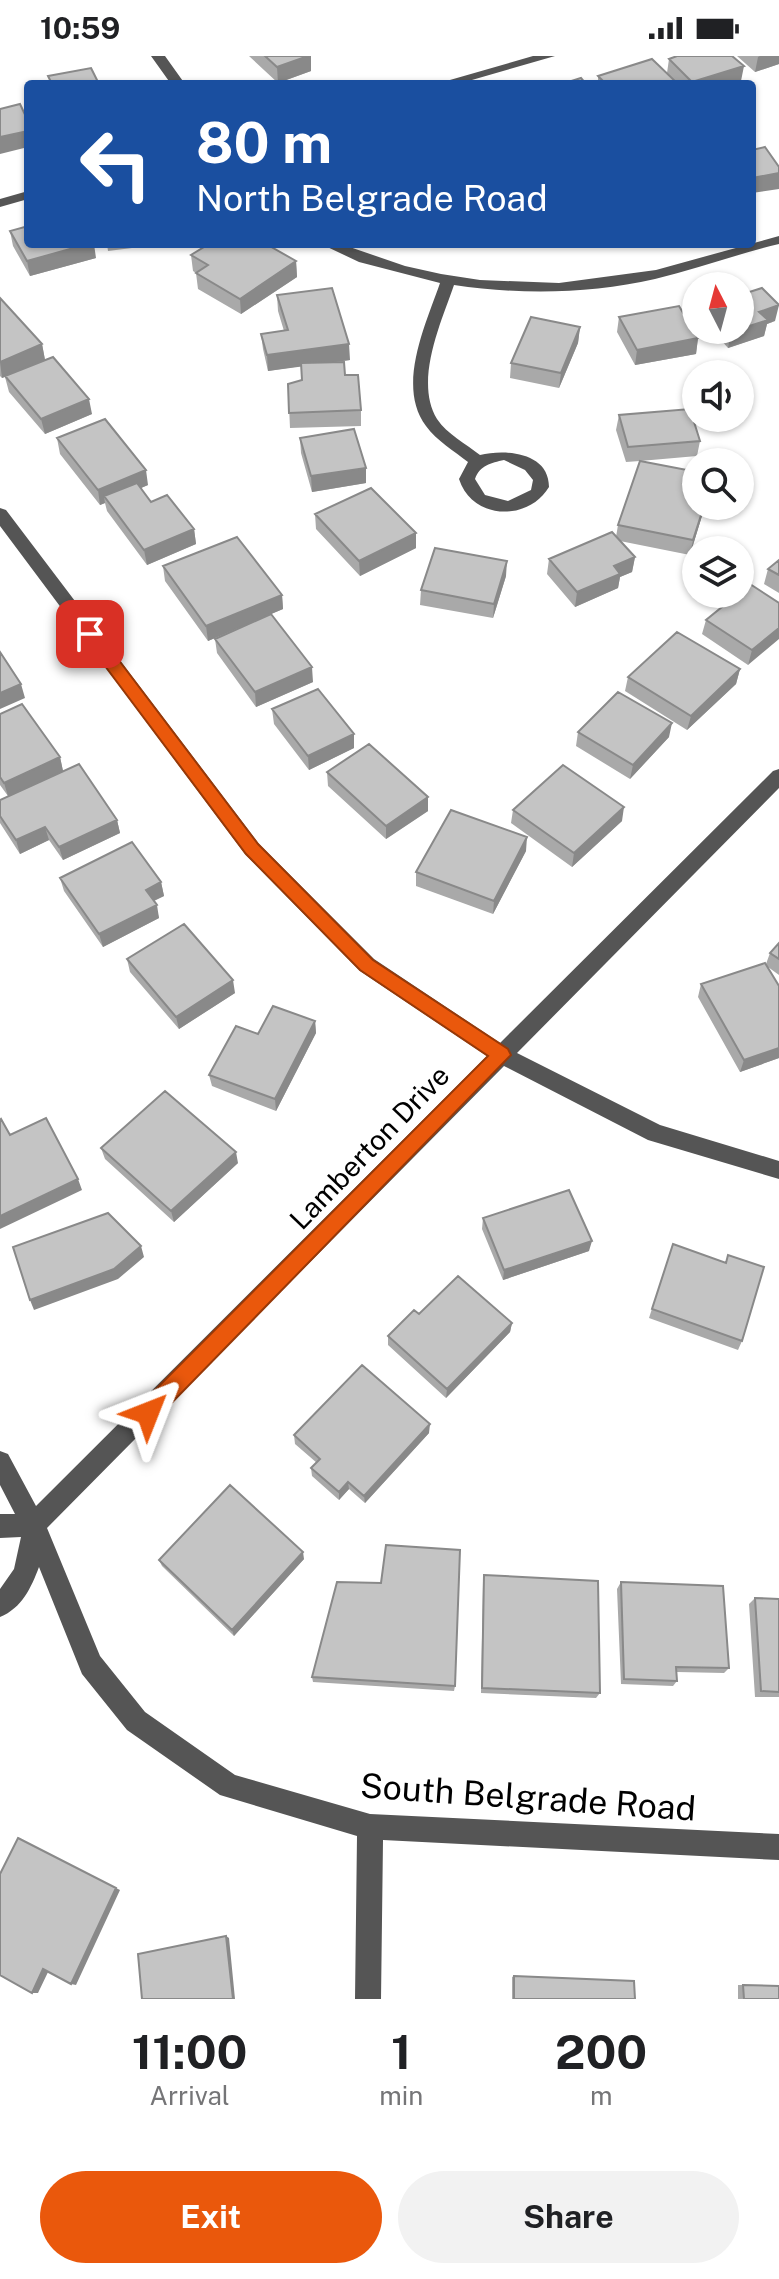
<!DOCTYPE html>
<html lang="en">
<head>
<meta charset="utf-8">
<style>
	:root { --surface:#fff; --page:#f2f2f2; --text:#202124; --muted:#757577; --accent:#ea580c }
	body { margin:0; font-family:"Public Sans",sans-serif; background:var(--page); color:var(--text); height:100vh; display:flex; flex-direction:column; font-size:30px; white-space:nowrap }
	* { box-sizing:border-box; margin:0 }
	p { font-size:26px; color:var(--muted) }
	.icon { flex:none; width:44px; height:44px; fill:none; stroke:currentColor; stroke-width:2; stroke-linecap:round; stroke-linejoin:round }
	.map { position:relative; height:1943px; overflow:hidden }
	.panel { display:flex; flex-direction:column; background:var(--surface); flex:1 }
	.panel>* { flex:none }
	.hud { position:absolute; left:24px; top:24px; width:732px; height:168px; border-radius:8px; box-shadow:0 2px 6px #0004; background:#1a4fa0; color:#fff; overflow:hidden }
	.needle { width:52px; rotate:354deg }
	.controls { position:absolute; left:682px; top:216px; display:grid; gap:16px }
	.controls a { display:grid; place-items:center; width:72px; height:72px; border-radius:50%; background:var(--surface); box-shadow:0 2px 6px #0004; font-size:40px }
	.pin { position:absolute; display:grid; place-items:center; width:68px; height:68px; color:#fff; margin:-34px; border-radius:16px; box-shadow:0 4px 12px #0006 }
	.me { position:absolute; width:88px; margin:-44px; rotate:45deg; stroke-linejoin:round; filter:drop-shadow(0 0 6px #0008) }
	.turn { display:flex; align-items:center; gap:28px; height:168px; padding:0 40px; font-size:36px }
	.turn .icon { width:104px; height:104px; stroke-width:2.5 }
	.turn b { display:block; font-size:56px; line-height:68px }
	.eta { display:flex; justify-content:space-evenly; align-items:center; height:136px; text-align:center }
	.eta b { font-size:48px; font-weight:700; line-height:56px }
	.button { display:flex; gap:16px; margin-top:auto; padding:16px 40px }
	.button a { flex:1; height:92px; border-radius:48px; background:var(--accent); color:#fff; font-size:32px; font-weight:700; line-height:92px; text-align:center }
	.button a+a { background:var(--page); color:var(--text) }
	.status { display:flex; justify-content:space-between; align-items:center; height:56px; padding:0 40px; background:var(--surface); direction:ltr }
	.status svg { height:22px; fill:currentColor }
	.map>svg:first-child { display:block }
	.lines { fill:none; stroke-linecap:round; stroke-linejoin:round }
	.minor { fill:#555; fill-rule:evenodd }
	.wall { fill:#a9a9a9 }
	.shaded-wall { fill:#898989 }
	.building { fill:#c4c4c4; stroke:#898989; stroke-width:2 }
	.route { fill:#ea580c; stroke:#983908; stroke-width:2 }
	.labels { text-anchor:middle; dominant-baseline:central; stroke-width:6; stroke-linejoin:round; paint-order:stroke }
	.street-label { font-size:28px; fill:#000; stroke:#fff }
	.near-street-label { font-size:34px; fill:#000; stroke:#fff }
</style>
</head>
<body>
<div class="status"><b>10:59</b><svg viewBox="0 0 49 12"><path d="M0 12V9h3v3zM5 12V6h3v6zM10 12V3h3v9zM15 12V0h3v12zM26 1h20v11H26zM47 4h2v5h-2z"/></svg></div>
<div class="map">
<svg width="779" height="1943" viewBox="0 0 779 1943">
	<rect width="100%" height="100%" fill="#fff"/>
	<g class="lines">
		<path class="minor" d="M151 0H165L185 28H171Z
			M533 0H555L458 28H436Z
			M28 135V143L0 151V143Z
			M779 180V188C737 198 697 213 655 223 589 238 521 239 454 229 441 267 414 325 437 363 447 378 466 388 480 399 505 393 549 396 549 431 528 466 472 464 459 423L468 406C454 395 437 385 426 370 396 330 426 268 440 227L359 206 321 188H341L405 210 441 218 480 224 559 227 656 214ZM504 404 525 414 533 424 531 434 508 445 485 439 475 423C480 409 491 407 504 404Z
			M0 452 6 454 259 788 374 903 500 987 773 715 779 713V732L517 997 660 1069 779 1105V1123L648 1084 504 1010 47 1472 100 1600 145 1656 235 1719 370 1758 779 1778V1804L383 1784 381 1943H355L357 1780 220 1739 127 1674 82 1618 39 1511C31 1532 22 1552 0 1561V1533L14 1513 21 1481 0 1482V1458H15L0 1429V1395L8 1398 36 1450 487 1000 360 915 245 798 0 470Z"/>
	</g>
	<path class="wall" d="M249 0H311V15L278 27Z
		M737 0H779V8L755 16Z
		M669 3 741 25 732 28H606L667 17Z
		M598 20 606 28H598Z
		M10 175 96 202 30 220 13 190Z
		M107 188H164L108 195Z
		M191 199 296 205 297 221 241 258 198 233 196 217 193 215Z
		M277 239 350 304 328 307 345 319 361 354V370L290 372 288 328 302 324 301 310 268 315 263 293 261 278 284 275 278 255Z
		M0 242 42 288 45 304 92 358 45 378 9 336 5 321 2 322 0 320Z
		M619 261 698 282 696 298 635 309 617 276Z
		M775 265 767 268 764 280 728 292 712 274H740Z
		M580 271 578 287 559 332 510 322 511 307Z
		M619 359 700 385 697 400 640 405 687 414 685 428 705 450 690 499 620 485 635 501 632 516 620 521 618 532 575 551 547 518 549 503 616 481 618 469 640 405 626 406 616 374Z
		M57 382 148 429 141 432 151 446 194 473 196 488 147 509 107 455 105 447 100 449 60 398Z
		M300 382 366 412V427L312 436 301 397Z
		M315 458 416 492 360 520 316 473Z
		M779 504V537L764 528 768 513Z
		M163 510 282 539 283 553 208 585 165 525Z
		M506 520 493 562 420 549 421 534Z
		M779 547 748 609 702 578 706 564Z
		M215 583 313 626 256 651 217 597Z
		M740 613 736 628 687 674 625 635 628 621Z
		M272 653 354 678V692L309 714 274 668Z
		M0 658 60 701 63 715 117 764 120 777 63 804 49 784 20 798 0 767V744L8 740 0 729Z
		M578 676 669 681 630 723 576 690Z
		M327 716 428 755 386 783 328 730Z
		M513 754 622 765 572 811 511 767Z
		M526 795 493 858 416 830V816Z
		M60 822 161 826 164 840 154 845 159 862 103 891 64 835Z
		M779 887V919L768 911 779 930V1002L740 1016 698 941 701 928 766 908 770 897Z
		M127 903 235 937 179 973 130 916Z
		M315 965 316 977 276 1055 212 1030 209 1019 258 978Z
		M101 1092 238 1107 174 1166 105 1103Z
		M483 1162 589 1195 503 1224 482 1173Z
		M673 1188 742 1285 738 1294 649 1262Z
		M419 1258 512 1267 510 1276 446 1342 388 1289V1280Z
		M429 1377 365 1447 349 1433 339 1444 312 1420 311 1412 317 1407 295 1388 294 1379Z
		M304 1503 234 1580 162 1510 159 1504Z
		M484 1519 600 1637 596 1642 481 1637 483 1526Z
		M621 1526 729 1612 724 1617 677 1616V1625L673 1630 621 1628 617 1533Z
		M381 1527 455 1630 454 1635 313 1626 312 1621Z
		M755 1542 779 1543V1641H755L749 1548Z
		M514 1920 635 1943H512V1921Z
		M738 1929H743L779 1943H738Z"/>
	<path class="shaded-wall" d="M308 0H311V15L278 27 277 11Z
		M760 0H779V8L755 16 758 1Z
		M744 10 741 25 732 28H692V26Z
		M28 75V91L0 98V81Z
		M779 117V133L752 137V122Z
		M88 188H94L96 202 30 220 27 205Z
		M296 205 297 221 241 258 240 243Z
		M779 249 775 265 767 268 764 280 728 292 731 276 759 256Z
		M580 271 578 287 559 332 561 317Z
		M698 282 696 298 635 309 637 294Z
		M42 288 45 304 2 322 0 306Z
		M349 288 350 304 268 315 267 299Z
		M89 343 92 358 45 378 41 363Z
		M366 412V427L312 436 311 420Z
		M146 414 148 429 108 446 104 440 105 447 100 449 98 434Z
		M704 450H705L690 499 693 484Z
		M194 473 196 488 147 509 144 494Z
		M416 477V492L360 520 359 505Z
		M635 501 632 516 620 521 618 532 575 551 577 536 614 510Z
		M507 505 506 520 493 562 494 548Z
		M282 539 283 553 208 585 206 570Z
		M779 572V583L748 609 752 594Z
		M312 611 313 626 256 651 255 636Z
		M740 613 736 628 687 674 691 660Z
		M21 628 25 642 0 653V637Z
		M672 667 669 681 630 723 633 709Z
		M354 678V692L309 714 308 700Z
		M60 701 63 715 8 740 4 727Z
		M428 741V755L386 783V770Z
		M624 751 622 765 572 811 574 797Z
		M117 764 120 777 63 804 59 791Z
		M45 771 49 784 20 798 16 784Z
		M527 781 526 795 493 858 494 845Z
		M161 826 164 840 149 847 146 834Z
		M157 849 159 862 103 891 99 878Z
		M233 924 235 937 179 973 176 961Z
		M315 965 316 977 276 1055 275 1043Z
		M779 992V1002L740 1016 744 1004Z
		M236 1096 238 1107 174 1166 171 1155Z
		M78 1123 82 1134 0 1173V1160Z
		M592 1185 589 1195 503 1224 504 1214Z
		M141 1190 144 1201 118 1223 34 1254 30 1244Z
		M512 1267 510 1276 446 1342 447 1333Z
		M430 1368 429 1377 365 1447 364 1440Z
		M348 1426 349 1433 339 1444V1436Z
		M303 1496 304 1503 234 1580 232 1574Z
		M116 1832 120 1834 76 1929 71 1928Z
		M226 1880 229 1882 235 1943H233Z
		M43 1913 49 1914 38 1937H32Z"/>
	<path class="building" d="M265 0H308L277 11Z
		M677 0H732L744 10 692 26 669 3Z
		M652 3 676 26 670 28H606L598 20Z
		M91 12 99 28H52L48 20Z
		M581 22 586 28H562Z
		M20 48 28 65V75L0 81V53Z
		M765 91 779 111V117L752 122V94Z
		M28 170V188H88L27 205 10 175Z
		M209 188H266L296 205 240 243 196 217 208 209 191 199Z
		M332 232 349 288 267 299 261 278 288 274 277 239Z
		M762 232 779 249 759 256 768 264 740 273V239Z
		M0 242 42 288 0 306Z
		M679 250 698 282 637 294 619 261Z
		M531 261 580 271 561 317 511 307Z
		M53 301 89 343 41 363 5 320Z
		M344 306 345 319H358L361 354 289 357 288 328 302 324 301 307Z
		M690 353 700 385 628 391 619 359Z
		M105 363 146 414 98 434 57 382Z
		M354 373 366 412 311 420 300 382Z
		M640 405 687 414 683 427 696 430V450H704L693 484 618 469Z
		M137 427 151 446 167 439 194 473 144 494 104 440Z
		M371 432 416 477 359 505 315 458Z
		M612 476 635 501 614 510 620 518 577 536 549 503Z
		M237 481 282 539 206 570 163 510Z
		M435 492 507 505 494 548 421 534Z
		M779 504V519L768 513Z
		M750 528 779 547V572L752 594 706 564 738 538H740V536Z
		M271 558 312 611 255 636 215 583Z
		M677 576 740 613 691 660 628 621Z
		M0 596 21 628 0 637Z
		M318 633 354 678 308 700 272 653Z
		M618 636 672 667 633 709 578 676Z
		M22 648 60 701 4 727 0 721V658Z
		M369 688 428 741 386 770 327 716Z
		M79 708 117 764 59 791 45 771 16 784 0 760V744Z
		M563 709 624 751 574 797 513 754Z
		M451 754 527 781 494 845 416 816Z
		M132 786 161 826 146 834 157 849 99 878 60 822Z
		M184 868 233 924 176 961 127 903Z
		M779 887V903L770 897Z
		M765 907 779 930V992L744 1004 701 928Z
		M273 950 315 965 275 1043 209 1019 236 970 258 978Z
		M165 1035 236 1096 171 1155 101 1092Z
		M46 1062 78 1123 0 1160V1064L1 1063 10 1079Z
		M569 1134 592 1185 504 1214 483 1162Z
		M108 1157 141 1190 114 1213 30 1244 13 1191Z
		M673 1188 726 1207 728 1199 764 1211 742 1285 652 1253Z
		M458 1220 512 1267 447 1333 388 1280 414 1254 419 1258Z
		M362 1309 430 1368 364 1440 348 1426 339 1436 311 1412 320 1403 294 1379Z
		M230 1429 303 1496 232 1574 159 1504Z
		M386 1489 460 1494 455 1630 312 1621 337 1526 381 1527Z
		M484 1519 598 1525 600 1637 482 1632Z
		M621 1526 723 1530 729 1612 676 1611 677 1625 624 1623Z
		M755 1542 779 1543V1636L761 1635Z
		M18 1782 116 1832 71 1928 43 1913 32 1937 0 1919V1818Z
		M226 1880 233 1943H142L138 1898Z
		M514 1920 634 1925 635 1943H514Z
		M743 1929 779 1930V1943H744Z"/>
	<path class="route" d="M90 572 96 574 258 788 373 904 508 993 511 999 155 1364 148 1367 140 1364 137 1357 140 1349 488 1000 360 914 246 798 84 582V574Z"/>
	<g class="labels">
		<g class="street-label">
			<text transform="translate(369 1091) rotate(-46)">Lamberton Drive</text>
		</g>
		<g class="near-street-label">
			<text transform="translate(528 1741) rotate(4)">South Belgrade Road</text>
		</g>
	</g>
</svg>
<div class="controls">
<a><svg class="needle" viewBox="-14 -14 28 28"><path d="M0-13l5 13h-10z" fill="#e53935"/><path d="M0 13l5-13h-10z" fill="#757577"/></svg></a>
<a><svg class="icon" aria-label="sound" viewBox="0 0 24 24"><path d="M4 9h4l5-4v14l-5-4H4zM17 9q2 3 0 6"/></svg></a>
<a><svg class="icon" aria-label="search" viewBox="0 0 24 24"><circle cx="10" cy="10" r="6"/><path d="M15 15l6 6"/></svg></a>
<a><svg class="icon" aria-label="layers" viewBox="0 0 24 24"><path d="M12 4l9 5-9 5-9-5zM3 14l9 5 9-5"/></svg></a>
</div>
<div class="pin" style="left:90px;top:578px;background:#d93025"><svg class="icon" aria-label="arrive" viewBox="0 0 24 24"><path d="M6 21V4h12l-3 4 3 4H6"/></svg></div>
<svg class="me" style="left:148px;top:1357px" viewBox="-20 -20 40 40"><path d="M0-17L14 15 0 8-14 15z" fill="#ea580c" stroke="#fff" stroke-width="4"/></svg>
<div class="hud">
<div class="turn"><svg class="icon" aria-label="left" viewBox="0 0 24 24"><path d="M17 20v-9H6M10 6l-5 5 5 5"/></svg><div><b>80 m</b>North Belgrade Road</div></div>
</div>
</div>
<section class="panel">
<div class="eta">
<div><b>11:00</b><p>Arrival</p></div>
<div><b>1</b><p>min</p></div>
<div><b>200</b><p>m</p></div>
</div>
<div class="button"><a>Exit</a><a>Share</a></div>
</section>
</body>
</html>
